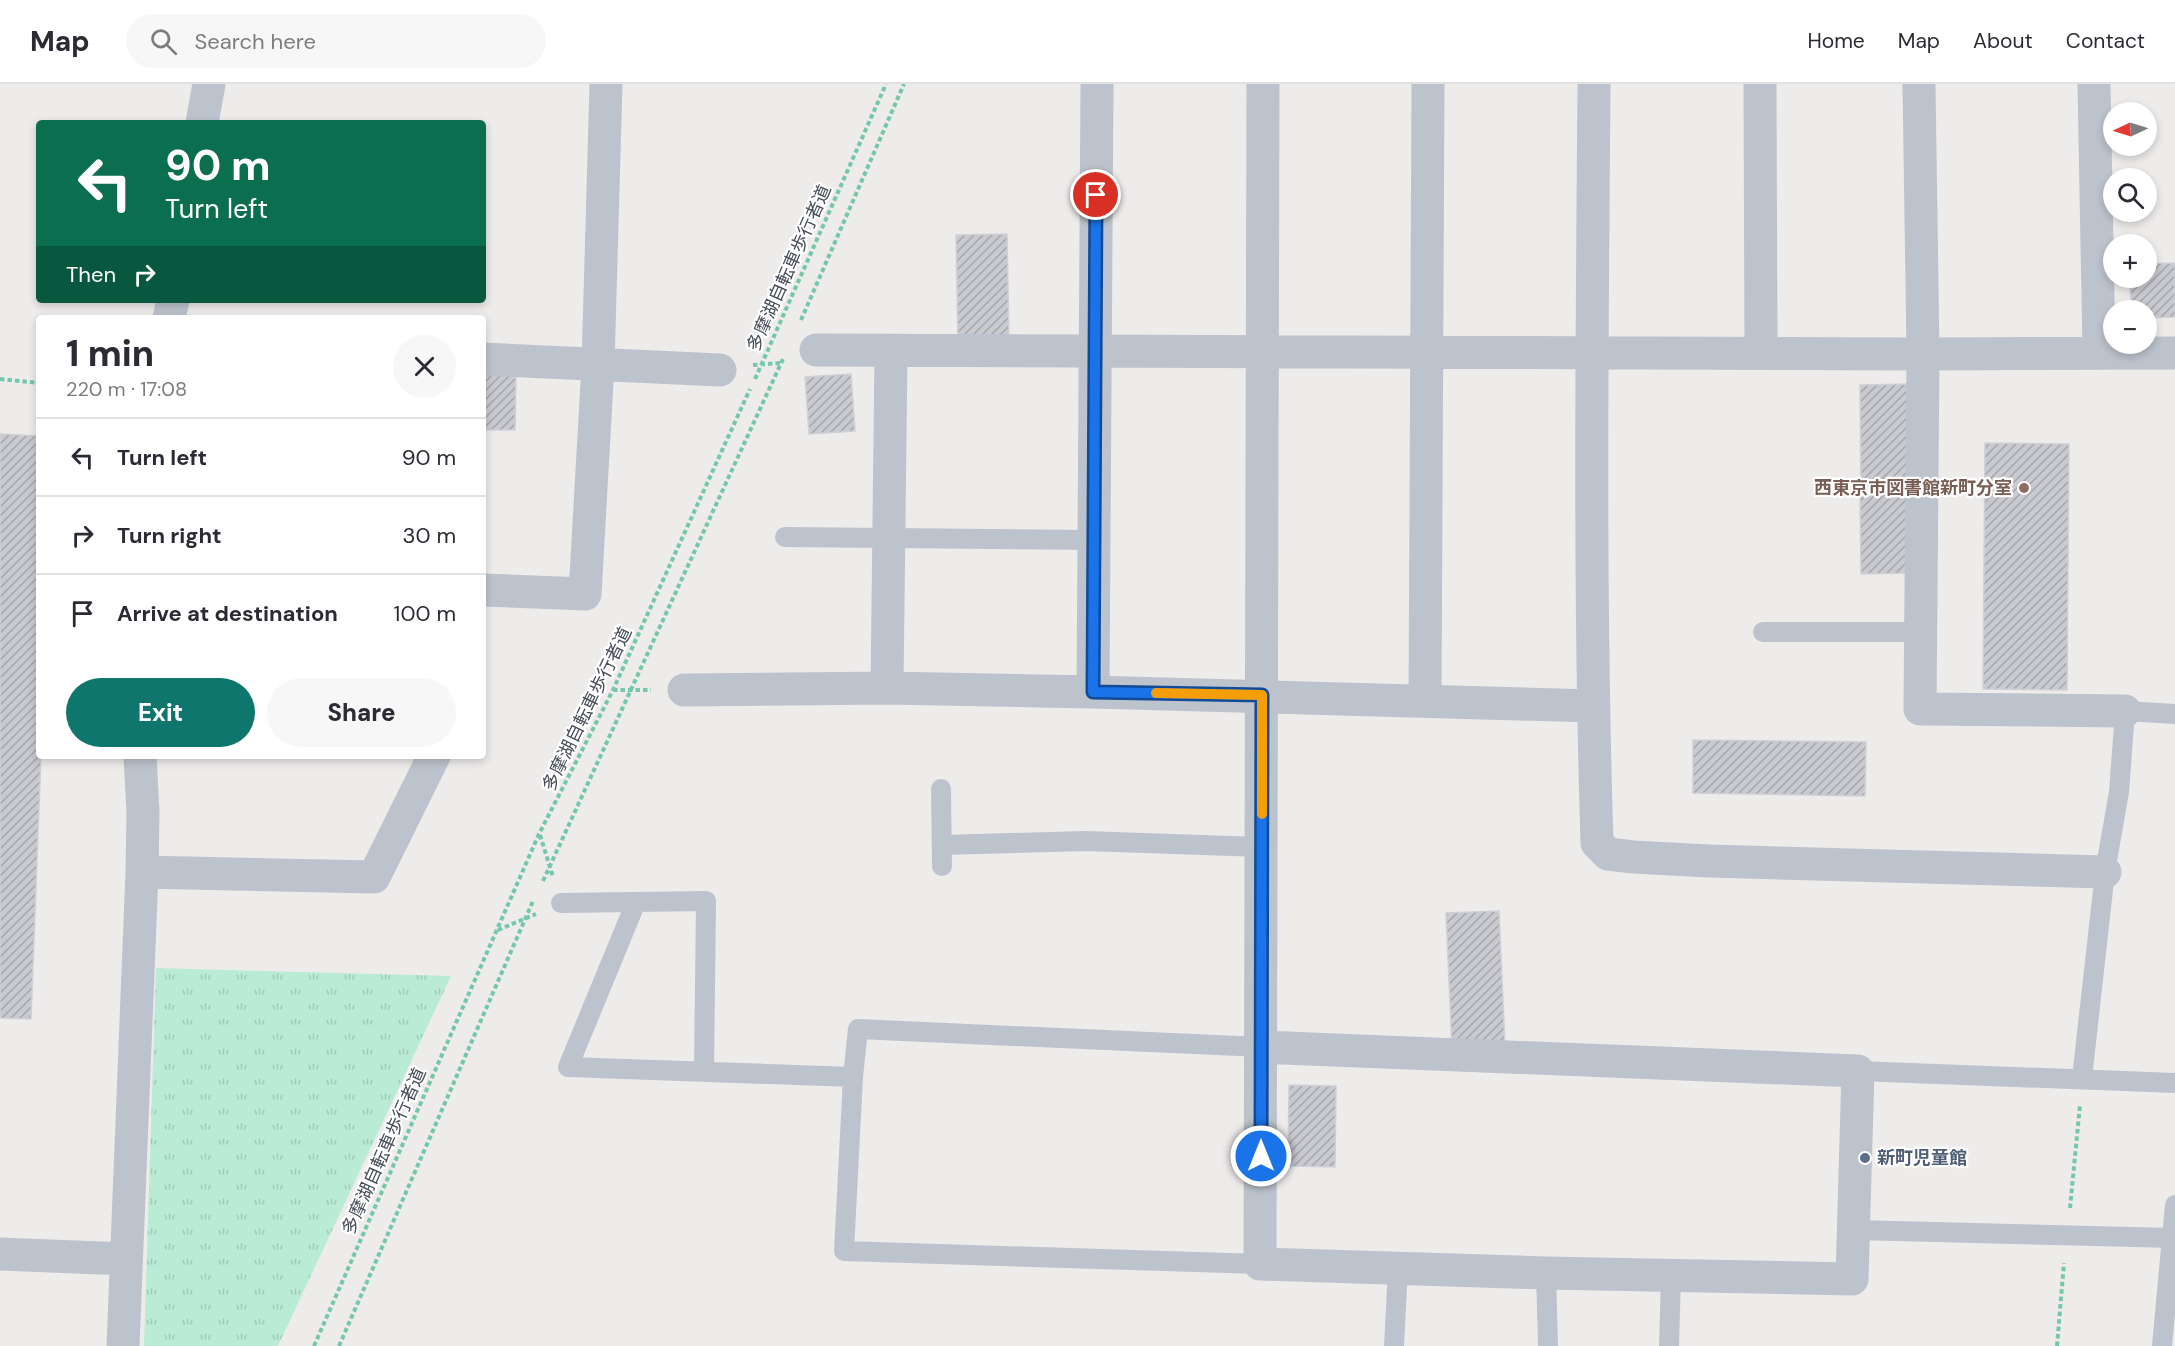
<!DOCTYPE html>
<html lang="en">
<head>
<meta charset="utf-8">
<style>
	:root { --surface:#fff; --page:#f7f7f7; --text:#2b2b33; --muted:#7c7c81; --line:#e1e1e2; --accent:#0f766e }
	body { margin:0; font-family:"DM Sans","Noto Sans JP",sans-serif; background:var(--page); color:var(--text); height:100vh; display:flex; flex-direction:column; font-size:22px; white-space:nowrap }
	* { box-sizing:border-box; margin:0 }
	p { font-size:20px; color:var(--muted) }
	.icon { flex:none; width:33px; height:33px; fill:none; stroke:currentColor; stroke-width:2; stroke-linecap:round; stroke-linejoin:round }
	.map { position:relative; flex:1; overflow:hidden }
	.details { position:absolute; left:36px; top:231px; width:450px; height:444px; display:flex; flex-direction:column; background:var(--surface); border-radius:6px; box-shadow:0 3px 9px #0003 }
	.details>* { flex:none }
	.banner { position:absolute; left:36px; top:36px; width:450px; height:183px; border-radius:6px; box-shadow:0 3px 9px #0003; background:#0b6e4f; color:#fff; overflow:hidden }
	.needle { width:39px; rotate:266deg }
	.buttons { position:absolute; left:2103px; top:18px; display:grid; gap:12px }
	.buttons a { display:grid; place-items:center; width:54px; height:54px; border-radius:50%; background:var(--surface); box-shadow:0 3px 9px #0003; font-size:30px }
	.pin { position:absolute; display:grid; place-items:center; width:51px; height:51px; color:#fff; margin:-26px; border:3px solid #fff; border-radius:50%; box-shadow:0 2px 6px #0007 }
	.me { position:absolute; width:66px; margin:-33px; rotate:0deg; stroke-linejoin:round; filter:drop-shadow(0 0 4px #0008) }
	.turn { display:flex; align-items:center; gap:21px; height:126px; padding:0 30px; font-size:27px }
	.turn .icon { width:78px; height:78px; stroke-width:2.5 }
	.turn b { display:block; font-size:42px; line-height:51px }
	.then { display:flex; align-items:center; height:57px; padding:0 30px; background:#0003; gap:12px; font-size:22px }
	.round { display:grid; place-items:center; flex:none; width:63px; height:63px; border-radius:32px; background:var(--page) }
	.head { display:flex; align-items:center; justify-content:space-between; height:102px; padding:0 30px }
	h1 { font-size:36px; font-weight:800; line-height:45px }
	.button { display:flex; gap:12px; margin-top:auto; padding:12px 30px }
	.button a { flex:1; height:69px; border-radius:36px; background:var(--accent); color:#fff; font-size:24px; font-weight:800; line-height:69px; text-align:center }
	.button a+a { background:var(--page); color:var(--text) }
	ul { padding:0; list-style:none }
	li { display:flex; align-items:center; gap:18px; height:78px; padding:0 30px; border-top:2px solid var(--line) }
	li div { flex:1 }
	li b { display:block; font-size:22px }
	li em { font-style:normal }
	header { display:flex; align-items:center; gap:36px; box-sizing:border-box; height:84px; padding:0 30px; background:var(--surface); border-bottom:2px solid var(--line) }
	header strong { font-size:28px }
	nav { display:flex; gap:33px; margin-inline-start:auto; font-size:21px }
	.search { width:420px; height:54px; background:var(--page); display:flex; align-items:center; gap:15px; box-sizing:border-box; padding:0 21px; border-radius:33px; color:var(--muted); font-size:22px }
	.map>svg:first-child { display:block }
	.grass { fill:url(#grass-tufts) }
	.building { fill:url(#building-hatch); stroke:#cfd0d7; stroke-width:1.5 }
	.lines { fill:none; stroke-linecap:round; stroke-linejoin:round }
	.path { stroke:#74c7aa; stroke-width:4; stroke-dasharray:4.5 3; stroke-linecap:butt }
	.lane { stroke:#bdc3cd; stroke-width:20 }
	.street { stroke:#bdc3cd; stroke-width:33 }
	.route-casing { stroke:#114b97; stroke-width:15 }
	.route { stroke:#1a73e8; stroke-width:10 }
	.slow { stroke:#f59e0b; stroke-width:10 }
	.education-dot { fill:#8d6e63; stroke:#fff; stroke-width:2 }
	.service-dot { fill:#5c6f8a; stroke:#fff; stroke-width:2 }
	.labels { text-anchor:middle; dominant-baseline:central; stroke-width:4.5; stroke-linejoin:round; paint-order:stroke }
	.street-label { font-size:18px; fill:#454c57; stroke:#fff }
	.education-label { font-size:18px; font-weight:bold; fill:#785e54; stroke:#fff; text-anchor:end }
	.service-label { font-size:18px; font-weight:bold; fill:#4e5e75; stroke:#fff; text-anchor:start }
</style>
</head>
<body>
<header>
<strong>Map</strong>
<div class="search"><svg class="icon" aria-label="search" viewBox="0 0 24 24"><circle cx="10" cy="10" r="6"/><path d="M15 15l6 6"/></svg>Search here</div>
<nav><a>Home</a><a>Map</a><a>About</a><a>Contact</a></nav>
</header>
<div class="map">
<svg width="2175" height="1262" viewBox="0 0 2175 1262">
	<defs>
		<pattern id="grass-tufts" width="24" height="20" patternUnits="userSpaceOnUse" patternTransform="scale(1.5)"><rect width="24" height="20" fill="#baebd4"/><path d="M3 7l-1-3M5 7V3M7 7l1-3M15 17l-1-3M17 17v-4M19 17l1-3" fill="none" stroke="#a1cbb8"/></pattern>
		<pattern id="building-hatch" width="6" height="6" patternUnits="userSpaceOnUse" patternTransform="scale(1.5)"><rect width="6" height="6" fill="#c9c9d0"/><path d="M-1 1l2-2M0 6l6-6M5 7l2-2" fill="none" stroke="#a5a5ac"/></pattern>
	</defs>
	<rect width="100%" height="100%" fill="#eeebeb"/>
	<path class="grass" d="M156 884 451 892 278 1262H144Z"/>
	<path class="building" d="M1007 150 1009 256 958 257 956 151Z
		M2175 179V233L2146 234V226H2132L2129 194H2146V180Z
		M483 289H516L515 346H483Z
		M851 290 855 347 809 350 805 293Z
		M1909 300V401H1861L1860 301Z
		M0 350 39 352V672H41L31 935 0 934Z
		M1985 359 2069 360 2067 606 1983 605Z
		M1908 409 1909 489 1861 490 1860 410Z
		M1693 656 1866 658 1865 712 1693 709Z
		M1499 827 1505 962 1452 964 1446 829Z
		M1289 1001 1336 1002 1335 1083 1288 1082Z"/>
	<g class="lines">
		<path class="path" d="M801 236 904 0
			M753 281 781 279
			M0 295 39 299
			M755 295 886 0
			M613 606H651
			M540 751 553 793
			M543 797 783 275
			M498 846 536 830
			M2070 1124 2080 1021
			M314 1262 539 750 613 606 750 305
			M339 1262 533 817
			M2057 1262 2064 1179"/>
		<path class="lane" d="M785 453 1094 456
			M1763 548H1920
			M941 705 942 782
			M942 761 1085 757 1261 763
			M636 818 568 983 853 993
			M561 819 706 817 704 987
			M1858 987 2175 999
			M2082 994 2105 788 2119 708 2125 627 2175 630
			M1855 1146 2175 1154
			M1260 1180 844 1167 853 993 858 945 1261 963
			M1546 1189 1548 1262
			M1394 1262 1398 1184
			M1669 1262 1671 1192
			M2162 1262 2175 1121"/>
		<path class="street" d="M1594 0C1592 253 1589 506 1597 759L1608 770 1633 773 1709 777 2105 788
			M1760 0 1761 269
			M1919 0 1923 270 1920 625 2125 627
			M2094 0 2099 268
			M202 39 209 0
			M169 234 173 216
			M816 266 1923 270 2175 269
			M483 275 720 286
			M483 506 585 510 598 281 606 0
			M887 604 891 268
			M684 606 887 604 1093 608 1593 622
			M1093 608 1097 0
			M1425 617 1428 0
			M142 788 374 793 434 672
			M1261 963 1858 987 1852 1195 1546 1189 1260 1180 1263 0
			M0 1170 126 1175
			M123 1262 142 788 143 728 140 672"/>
	</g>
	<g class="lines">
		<g class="route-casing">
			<path id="route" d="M1096 111 1093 608 1262 611 1261 1072"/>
		</g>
		<use href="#route" class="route"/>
		<path class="slow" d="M1156 609 1262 611V730"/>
	</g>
	<circle class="education-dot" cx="2024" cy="404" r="6"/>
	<circle class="service-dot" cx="1865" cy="1074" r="6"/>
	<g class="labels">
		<g class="street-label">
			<text transform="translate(789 184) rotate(-66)">多摩湖自転車歩行者道</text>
			<text transform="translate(587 625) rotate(-64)">多摩湖自転車歩行者道</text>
			<text transform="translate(384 1067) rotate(-66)">多摩湖自転車歩行者道</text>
		</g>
		<g class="education-label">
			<text x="2012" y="404">西東京市図書館新町分室</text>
		</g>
		<g class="service-label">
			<text x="1877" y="1074">新町児童館</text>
		</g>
	</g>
</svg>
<div class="buttons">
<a><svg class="needle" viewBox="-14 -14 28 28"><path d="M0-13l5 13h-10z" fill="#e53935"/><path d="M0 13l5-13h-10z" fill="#7c7c81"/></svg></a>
<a><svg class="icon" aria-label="search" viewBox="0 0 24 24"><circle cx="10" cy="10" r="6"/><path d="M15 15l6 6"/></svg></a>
<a>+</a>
<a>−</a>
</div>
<div class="pin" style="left:1096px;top:111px;background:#d93025"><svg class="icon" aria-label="arrive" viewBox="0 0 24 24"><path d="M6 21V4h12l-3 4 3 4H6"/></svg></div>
<svg class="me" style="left:1261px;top:1072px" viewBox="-20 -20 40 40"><circle r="17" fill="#1a73e8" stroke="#fff" stroke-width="3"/><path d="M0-11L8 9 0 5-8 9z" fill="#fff"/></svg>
<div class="banner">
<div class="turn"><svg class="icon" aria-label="left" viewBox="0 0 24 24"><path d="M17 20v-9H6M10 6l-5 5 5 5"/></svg><div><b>90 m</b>Turn left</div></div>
<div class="then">Then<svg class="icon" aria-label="right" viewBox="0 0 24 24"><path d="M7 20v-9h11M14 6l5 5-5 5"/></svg></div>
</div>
<section class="details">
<div class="head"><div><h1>1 min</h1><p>220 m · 17:08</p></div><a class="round"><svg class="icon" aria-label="close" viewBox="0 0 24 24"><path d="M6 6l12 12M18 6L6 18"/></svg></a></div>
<ul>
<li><svg class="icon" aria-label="left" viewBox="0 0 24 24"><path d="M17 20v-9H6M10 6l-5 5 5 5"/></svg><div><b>Turn left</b></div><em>90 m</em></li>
<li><svg class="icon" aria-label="right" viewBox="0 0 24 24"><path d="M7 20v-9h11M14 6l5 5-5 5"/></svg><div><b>Turn right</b></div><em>30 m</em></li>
<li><svg class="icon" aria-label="arrive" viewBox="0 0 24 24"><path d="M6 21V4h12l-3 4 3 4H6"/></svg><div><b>Arrive at destination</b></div><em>100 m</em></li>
</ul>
<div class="button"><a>Exit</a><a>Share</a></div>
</section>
</div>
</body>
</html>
